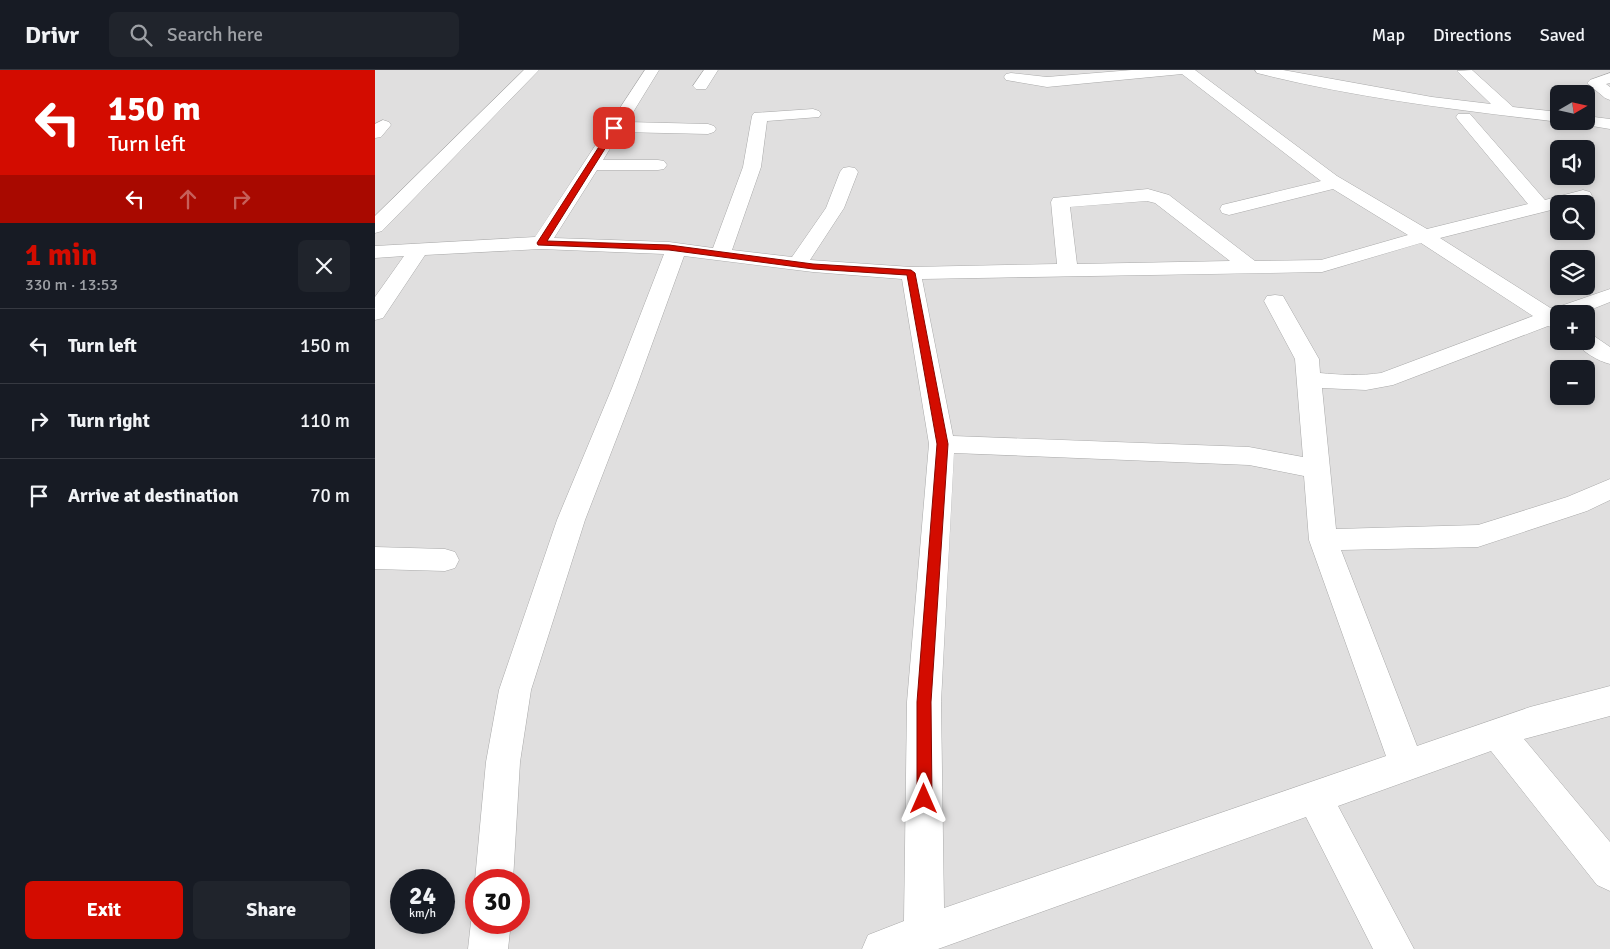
<!DOCTYPE html>
<html lang="en">
<head>
<meta charset="utf-8">
<style>
	:root { --surface:#171b24; --page:#20242c; --text:#f1f3f6; --muted:#9ea1a6; --line:#363941; --accent:#d30c00 }
	body { margin:0; font-family:Signika,sans-serif; background:var(--page); color:var(--text); height:100vh; display:flex; flex-direction:column; font-size:19px; white-space:nowrap }
	* { box-sizing:border-box; margin:0 }
	p { font-size:16px; color:var(--muted) }
	.icon { flex:none; width:28px; height:28px; fill:none; stroke:currentColor; stroke-width:2; stroke-linecap:round; stroke-linejoin:round }
	.map { position:relative; flex:1; overflow:hidden }
	.side { display:flex; flex-direction:column; background:var(--surface); width:375px }
	.side>* { flex:none }
	.top-card { background:#d30c00; color:#fff; overflow:hidden }
	.needle { width:32px; rotate:81deg }
	.controls { position:absolute; left:1175px; top:15px; display:grid; gap:10px }
	.controls a { display:grid; place-items:center; width:45px; height:45px; border-radius:8px; background:var(--surface); box-shadow:0 2px 8px #0003; font-size:25px }
	.speed { position:absolute; left:15px; top:799px; display:flex; gap:10px; font-size:25px; font-weight:700; text-align:center }
	.speed>* { display:grid; place-content:center; width:65px; height:65px; border-radius:50%; background:var(--surface); box-shadow:0 2px 8px #0003; line-height:1 }
	.speed small { font-size:12px; font-weight:400 }
	.speed .limit { border:8px solid #d22; background:#fff; color:#111 }
	.pin { position:absolute; display:grid; place-items:center; width:42px; height:42px; color:#fff; margin:-21px; border-radius:10px; box-shadow:0 2px 8px #0006 }
	.me { position:absolute; width:55px; margin:-28px; rotate:0deg; stroke-linejoin:round; filter:drop-shadow(0 0 4px #0008) }
	.turn { display:flex; align-items:center; gap:18px; height:105px; padding:0 25px; font-size:22px }
	.turn .icon { width:65px; height:65px; stroke-width:2.5 }
	.turn b { display:block; font-size:35px; line-height:42px }
	.lanes { display:flex; align-items:center; height:48px; padding:0 25px; background:#0003; justify-content:center; gap:25px; direction:ltr }
	.lanes .off { opacity:.35 }
	.round { display:grid; place-items:center; flex:none; width:52px; height:52px; border-radius:8px; background:var(--page) }
	.summary { display:flex; align-items:center; justify-content:space-between; height:85px; padding:0 25px }
	h1 { font-size:30px; font-weight:700; line-height:38px; color:var(--accent) }
	.primary-button { display:flex; gap:10px; margin-top:auto; padding:10px 25px }
	.primary-button a { flex:1; height:58px; border-radius:8px; background:var(--accent); color:#fff; font-size:20px; font-weight:700; line-height:58px; text-align:center }
	.primary-button a+a { background:var(--page); color:var(--text) }
	ul { padding:0; list-style:none }
	li { display:flex; align-items:center; gap:15px; height:75px; padding:0 25px; border-top:1px solid var(--line) }
	li div { flex:1 }
	li b { display:block; font-size:19px }
	li em { font-style:normal }
	header { display:flex; align-items:center; gap:30px; box-sizing:border-box; height:70px; padding:0 25px; background:var(--surface); border-bottom:1px solid var(--line) }
	header strong { font-size:24px }
	nav { display:flex; gap:28px; margin-inline-start:auto; font-size:18px }
	.search { width:350px; height:45px; background:var(--page); display:flex; align-items:center; gap:12px; box-sizing:border-box; padding:0 18px; border-radius:8px; color:var(--muted); font-size:19px }
	main { display:flex; flex:1; min-height:0 }
	.map>svg:first-child { display:block }
	.residential { fill:#e0dfdf; fill-rule:evenodd }
	.lines { fill:none; stroke-linecap:round; stroke-linejoin:round }
	.street-casing { stroke:#a9a9a9; stroke-width:1 }
	.street { fill:#fff; fill-rule:evenodd }
	.route { fill:#d30c00; stroke:#890800 }
</style>
</head>
<body>
<header>
<strong>Drivr</strong>
<div class="search"><svg class="icon" aria-label="search" viewBox="0 0 24 24"><circle cx="10" cy="10" r="6"/><path d="M15 15l6 6"/></svg>Search here</div>
<nav><a>Map</a><a>Directions</a><a>Saved</a></nav>
</header>
<main>
<section class="side">
<div class="top-card">
<div class="turn"><svg class="icon" aria-label="left" viewBox="0 0 24 24"><path d="M17 20v-9H6M10 6l-5 5 5 5"/></svg><div><b>150 m</b>Turn left</div></div>
<div class="lanes"><svg class="icon" aria-label="left" viewBox="0 0 24 24"><path d="M17 20v-9H6M10 6l-5 5 5 5"/></svg><svg class="icon off" aria-label="ahead" viewBox="0 0 24 24"><path d="M12 20V5M6 11l6-6 6 6"/></svg><svg class="icon off" aria-label="right" viewBox="0 0 24 24"><path d="M7 20v-9h11M14 6l5 5-5 5"/></svg></div>
</div>
<div class="summary"><div><h1>1 min</h1><p>330 m · 13:53</p></div><a class="round"><svg class="icon" aria-label="close" viewBox="0 0 24 24"><path d="M6 6l12 12M18 6L6 18"/></svg></a></div>
<ul>
<li><svg class="icon" aria-label="left" viewBox="0 0 24 24"><path d="M17 20v-9H6M10 6l-5 5 5 5"/></svg><div><b>Turn left</b></div><em>150 m</em></li>
<li><svg class="icon" aria-label="right" viewBox="0 0 24 24"><path d="M7 20v-9h11M14 6l5 5-5 5"/></svg><div><b>Turn right</b></div><em>110 m</em></li>
<li><svg class="icon" aria-label="arrive" viewBox="0 0 24 24"><path d="M6 21V4h12l-3 4 3 4H6"/></svg><div><b>Arrive at destination</b></div><em>70 m</em></li>
</ul>
<div class="primary-button"><a>Exit</a><a>Share</a></div>
</section>
<div class="map">
<svg width="1235" height="879" viewBox="0 0 1235 879">
	<rect width="100%" height="100%" fill="#f2f0e8"/>
	<path class="residential" d="M0 0H1235V879H0ZM1184 24H1211V51H1184ZM1184 79H1211V106H1184ZM1184 134H1211V161H1184ZM1184 189H1211V216H1184ZM1184 244H1211V271H1184ZM1184 299H1211V326H1184ZM26 810H69V852H26ZM101 810H144V852H101Z"/>
	<g class="lines">
		<g class="street-casing">
			<path id="street" d="M149 0H164L7 161 0 163V146Z
				M270 0H284L252 52 333 54 339 56 341 59 339 62 333 64 245 62 228 90H283L289 91 292 95 289 99 283 100H222L179 168 294 172 338 178 368 97 377 46 379 43 438 39 444 41 446 44 444 47 392 51 386 97 357 180 417 187 451 138 465 102 468 98 474 97 480 98 483 102 469 138 435 190 536 197 682 194 676 132 678 128 773 119 794 125 880 191 946 190 1033 165 958 119 854 145 847 143 845 139 847 135 946 111 807 4 672 17 631 10 629 7 631 4 636 3 672 7 757 0H820L962 106 1052 159 1153 134 1083 50 1081 47 1083 44H1095L1170 130 1208 120 1215 122 1217 126 1215 130 1199 134H1184V138L1065 168 1177 239 1235 219V232L1205 244H1184V260L1173 256 1018 315 991 320 947 318 961 459 1103 455 1192 427 1235 409V430L1212 441 1103 477 966 480 1042 676 1155 637 1235 616V646L1149 669 1235 772V821L1222 815 1116 681 963 736 1039 879H998L931 747 563 879H487L493 865 529 851 532 632 554 374 527 209 438 202 309 186 261 318 210 450 156 620 145 692 138 810H101V813L100 810 111 692 124 620 182 450 237 318 289 184 166 179 50 185 8 248 0 250V227L29 186 0 188V176L160 167ZM772 131 780 133 855 191 702 194 695 137ZM1046 173 1158 246 1006 303C986 306 965 305 945 303L944 289 908 226 900 225 892 226 889 231 920 289 928 387 874 377 578 366 547 209 947 202ZM579 383 874 395 929 406 934 470 1011 686 569 838 566 632Z
				M329 0H343L331 19H321L318 16Z
				M880 0H908L1057 27 1116 34 1082 1 1097 0 1138 37 1184 42V51H1186L1184 52C1083 40 981 28 882 3Z
				M1235 3V13L1231 14 1235 17V30L1230 28 1212 13 1215 10Z
				M1211 46 1235 49V59L1205 54 1203 51H1211Z
				M8 50 14 52 16 55 6 67 0 68V54Z
				M1211 264 1219 266 1235 277V294C1223 291 1207 282 1200 271H1211Z
				M0 477 70 479 80 482 84 490 80 498 70 501 0 499Z
				M101 840V852H136L133 879H93L96 852Z"/>
		</g>
		<use href="#street" class="street"/>
	</g>
	<path class="route" d="M239 55 243 58 172 171 294 175 438 194 536 200 540 203 573 374 556 632 557 729 554 734 549 736 544 734 542 729V632L562 374 532 205 438 199 294 180 163 175 162 173 236 58Z"/>
</svg>
<div class="controls">
<a><svg class="needle" viewBox="-14 -14 28 28"><path d="M0-13l5 13h-10z" fill="#e53935"/><path d="M0 13l5-13h-10z" fill="#9ea1a6"/></svg></a>
<a><svg class="icon" aria-label="sound" viewBox="0 0 24 24"><path d="M4 9h4l5-4v14l-5-4H4zM17 9q2 3 0 6"/></svg></a>
<a><svg class="icon" aria-label="search" viewBox="0 0 24 24"><circle cx="10" cy="10" r="6"/><path d="M15 15l6 6"/></svg></a>
<a><svg class="icon" aria-label="layers" viewBox="0 0 24 24"><path d="M12 4l9 5-9 5-9-5zM3 14l9 5 9-5"/></svg></a>
<a>+</a>
<a>−</a>
</div>
<div class="speed"><div>24<small>km/h</small></div><div class="limit">30</div></div>
<div class="pin" style="left:239px;top:58px;background:#d93025"><svg class="icon" aria-label="arrive" viewBox="0 0 24 24"><path d="M6 21V4h12l-3 4 3 4H6"/></svg></div>
<svg class="me" style="left:549px;top:729px" viewBox="-20 -20 40 40"><path d="M0-17L14 15 0 8-14 15z" fill="#d30c00" stroke="#fff" stroke-width="4"/></svg>
</div>
</main>
</body>
</html>
